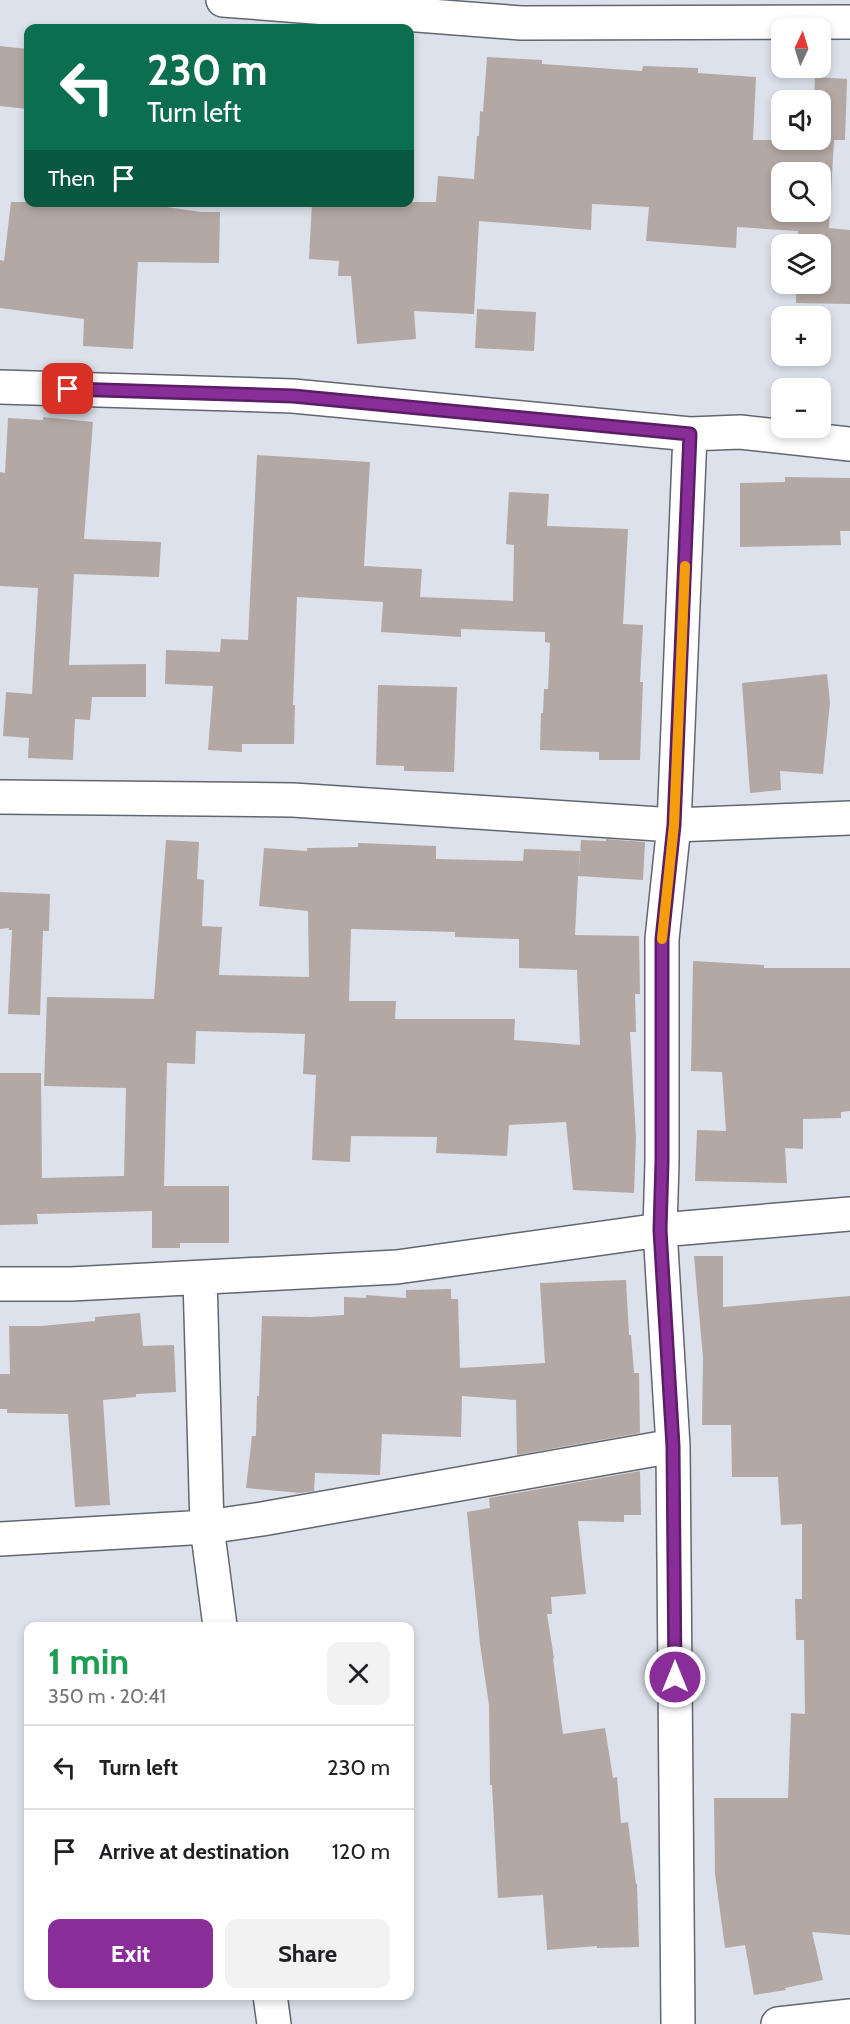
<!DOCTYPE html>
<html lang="en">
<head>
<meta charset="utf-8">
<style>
	:root { --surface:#fff; --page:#f2f2f2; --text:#202124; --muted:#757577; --line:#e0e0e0; --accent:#892e99 }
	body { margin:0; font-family:Cabin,sans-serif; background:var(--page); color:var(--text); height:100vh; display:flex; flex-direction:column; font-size:22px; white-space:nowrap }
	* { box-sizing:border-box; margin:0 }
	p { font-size:20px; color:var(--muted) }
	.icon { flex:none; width:33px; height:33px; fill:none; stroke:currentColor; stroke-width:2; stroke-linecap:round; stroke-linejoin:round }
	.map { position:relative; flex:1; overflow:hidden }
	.panel { position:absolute; left:24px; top:1622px; width:390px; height:378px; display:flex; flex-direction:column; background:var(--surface); border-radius:12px; box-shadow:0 3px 9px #0003 }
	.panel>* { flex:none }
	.top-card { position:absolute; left:24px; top:24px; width:390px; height:183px; border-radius:12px; box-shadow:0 3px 9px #0003; background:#0b6e4f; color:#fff; overflow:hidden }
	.needle { width:39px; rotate:4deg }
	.tools { position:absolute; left:771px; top:18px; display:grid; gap:12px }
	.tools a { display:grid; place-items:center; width:60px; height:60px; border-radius:12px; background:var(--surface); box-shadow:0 3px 9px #0003; font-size:30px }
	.pin { position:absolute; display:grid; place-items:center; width:51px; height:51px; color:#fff; margin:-26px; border-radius:12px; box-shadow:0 3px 9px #0006 }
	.me { position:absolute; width:66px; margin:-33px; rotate:0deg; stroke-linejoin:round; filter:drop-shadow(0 0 4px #0008) }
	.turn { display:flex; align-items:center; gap:21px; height:126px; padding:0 24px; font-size:27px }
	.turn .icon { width:78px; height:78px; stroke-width:2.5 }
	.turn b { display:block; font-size:42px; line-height:51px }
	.then { display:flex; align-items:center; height:57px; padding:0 24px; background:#0003; gap:12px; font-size:22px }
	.round { display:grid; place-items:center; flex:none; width:63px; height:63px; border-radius:12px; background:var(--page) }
	.summary { display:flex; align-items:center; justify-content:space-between; height:102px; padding:0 24px }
	h1 { font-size:36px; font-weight:800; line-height:45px; color:#1e9e55 }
	.primary-button { display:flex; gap:12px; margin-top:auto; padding:12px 24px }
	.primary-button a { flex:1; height:69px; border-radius:12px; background:var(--accent); color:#fff; font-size:24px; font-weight:800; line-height:69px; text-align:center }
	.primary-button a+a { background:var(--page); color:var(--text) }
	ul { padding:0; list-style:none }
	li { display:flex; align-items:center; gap:18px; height:84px; padding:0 24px; border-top:2px solid var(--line) }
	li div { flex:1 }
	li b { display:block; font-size:22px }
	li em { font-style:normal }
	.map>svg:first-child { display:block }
	.building { fill:#b4a8a4; fill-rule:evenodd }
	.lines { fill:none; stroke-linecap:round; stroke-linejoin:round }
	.minor-casing { stroke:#62666f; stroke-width:36 }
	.minor { stroke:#fff; stroke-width:33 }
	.route-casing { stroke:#591e63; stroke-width:15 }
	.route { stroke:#892e99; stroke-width:10 }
	.slow { stroke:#f59e0b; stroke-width:10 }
</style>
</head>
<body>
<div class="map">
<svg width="850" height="2024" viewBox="0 0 850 2024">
	<rect width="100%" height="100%" fill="#dce1eb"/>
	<path class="building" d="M0 46 28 49V109L0 106Z
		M487 57 542 60V64L642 71 643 66 698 68V73L756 77 753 140H820V100H814L815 77 847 79 845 140H834L829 228 850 230V304L796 303V284H820V244H797L798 231 737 227 736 248 646 241 649 207 592 204 591 230 479 221 474 314 414 311 416 339 357 344 351 276H338L339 261 309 259 312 202H436L438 176 474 179 477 136H479L480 111 483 112ZM782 172H820V212H782Z
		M11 202H132L201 212H220L219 263 138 262 133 349 83 346 84 319 0 308V260L4 261Z
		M477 309 536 312 534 351 475 348Z
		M43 417 93 422 84 539 161 542 159 577 74 574 69 665 146 664V697H92L90 720 75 719 73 760 28 758 29 738 3 736 6 692 32 694 38 588 0 586V472L5 473 8 418 43 420Z
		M257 455 370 462 364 566 422 569 420 597 513 601 514 545 506 544 509 492 549 494 547 526 628 529 623 624 643 625 640 682H643L640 760H599V752L540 750 541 713H543L544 689H548L550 643 545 642V632L461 629V637L381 632 383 602 297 597 293 705H295L294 744H242V752L208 750 213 686 165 684 166 650 220 652 221 639 248 640Z
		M785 477 850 478V531H840L841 545 740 547V483L785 482Z
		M827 674 830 702 823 774 780 771 781 790 750 793 742 683Z
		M378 685 457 687 454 772 404 771V766L376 765Z
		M606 839 645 842 643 880 578 876 575 935 639 936 640 994H635L636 1032H630L636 1138 634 1193 573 1190 566 1122 509 1125 507 1156 436 1153 437 1137 351 1136 350 1162 312 1160 316 1075 303 1074 305 1034 196 1031 195 1064 167 1063 164 1186H229V1243H180V1248H152V1211L37 1214 38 1224 0 1225V1073H41L42 1178 124 1176 126 1088 44 1086 47 997 154 999 166 840 199 842 197 879 204 880 202 926 222 927 219 975 309 977 308 911 259 906 264 848 307 851V848L358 847V843L436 846V859L523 861 524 849 580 851 579 874 581 840 606 841ZM351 929 455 932V937L519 939V968L577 970 580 1045 514 1040 515 1019H395L396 1001H349Z
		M0 892 50 894 49 931H43L40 1015 8 1014 12 930H9V928L0 929Z
		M693 961 764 965V968H850V1111L841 1112V1118L803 1119V1149L785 1148 787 1183 695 1181 697 1130 726 1131 722 1072 691 1071Z
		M694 1256H723V1307L850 1296V1935L812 1932 823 1980 785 1988 786 1990 754 1995 745 1945 725 1948 715 1874 714 1798H788L791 1713 805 1714 804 1640H796L795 1599H802V1524L781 1525 778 1477H732L731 1425H702L703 1358Z
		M626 1280 629 1335H631L634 1373H639L640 1433 517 1455 516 1400 462 1396 461 1437 382 1434 380 1475 315 1473 314 1491 300 1493 246 1488 252 1436H256L257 1396H259L262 1316 311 1317 344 1315V1297L366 1298V1295L406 1298V1290L451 1289V1299H458L460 1368 545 1363 540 1283Z
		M140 1313 143 1346 174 1345 176 1392 136 1394V1397L103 1400 110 1505 75 1507 68 1414 7 1413V1409H0V1374H10L9 1326H41L95 1321V1317Z
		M640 1471 641 1515H624V1522L578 1521 586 1594 551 1597 552 1614H547L554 1658 553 1659 563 1734 605 1728 613 1778 617 1777 621 1823 628 1822 636 1884H637L639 1947 597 1948V1946L547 1950 543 1895 498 1898 492 1785H490L489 1705 480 1644 467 1512 490 1508 489 1498Z"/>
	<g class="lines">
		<g class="minor-casing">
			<path id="minor" d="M223 0 521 23 850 22
				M0 387 293 396 690 434 740 432 850 444
				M0 797 293 800 674 825 850 818
				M200 1278 207 1527 220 1626
				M0 1284H71L397 1267 660 1230 850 1214
				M0 1539 207 1527 262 1519 673 1446
				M270 1995 274 2024
				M678 2024 673 1446 660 1230 662 1161V939L674 825 690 434
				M778 2024 850 2016"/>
		</g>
		<use href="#minor" class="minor"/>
	</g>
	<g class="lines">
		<g class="route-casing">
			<path id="route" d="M68 389 293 396 690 434 674 825 662 939V1161L660 1230 673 1446 675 1677"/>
		</g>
		<use href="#route" class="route"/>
		<path class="slow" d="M662 939 674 825 685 566"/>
	</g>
</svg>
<div class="tools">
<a><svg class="needle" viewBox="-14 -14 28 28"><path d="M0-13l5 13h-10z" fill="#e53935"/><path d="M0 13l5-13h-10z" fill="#757577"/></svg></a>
<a><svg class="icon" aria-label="sound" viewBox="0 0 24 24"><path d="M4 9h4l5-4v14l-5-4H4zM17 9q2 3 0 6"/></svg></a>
<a><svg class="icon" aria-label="search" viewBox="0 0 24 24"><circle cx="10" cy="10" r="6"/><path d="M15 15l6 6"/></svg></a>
<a><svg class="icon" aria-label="layers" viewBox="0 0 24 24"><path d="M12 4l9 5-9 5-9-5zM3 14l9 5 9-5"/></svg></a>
<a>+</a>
<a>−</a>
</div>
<div class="pin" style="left:68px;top:389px;background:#d93025"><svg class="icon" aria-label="arrive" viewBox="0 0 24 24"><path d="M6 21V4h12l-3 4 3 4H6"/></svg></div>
<svg class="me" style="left:675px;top:1677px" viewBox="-20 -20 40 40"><circle r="17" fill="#892e99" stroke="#fff" stroke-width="3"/><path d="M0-11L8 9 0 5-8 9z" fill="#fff"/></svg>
<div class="top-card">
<div class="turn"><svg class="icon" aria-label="left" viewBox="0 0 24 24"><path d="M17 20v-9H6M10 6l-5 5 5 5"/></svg><div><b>230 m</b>Turn left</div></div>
<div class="then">Then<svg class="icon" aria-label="arrive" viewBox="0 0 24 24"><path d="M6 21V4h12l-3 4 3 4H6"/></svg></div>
</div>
<section class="panel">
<div class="summary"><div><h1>1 min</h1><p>350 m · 20:41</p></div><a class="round"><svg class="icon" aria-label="close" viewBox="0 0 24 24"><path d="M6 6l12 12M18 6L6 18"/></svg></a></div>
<ul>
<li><svg class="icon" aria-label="left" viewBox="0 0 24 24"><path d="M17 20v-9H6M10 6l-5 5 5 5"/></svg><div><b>Turn left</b></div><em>230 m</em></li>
<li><svg class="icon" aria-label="arrive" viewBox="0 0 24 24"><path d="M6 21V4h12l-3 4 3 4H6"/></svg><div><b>Arrive at destination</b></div><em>120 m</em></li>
</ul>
<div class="primary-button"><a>Exit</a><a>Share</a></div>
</section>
</div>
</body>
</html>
